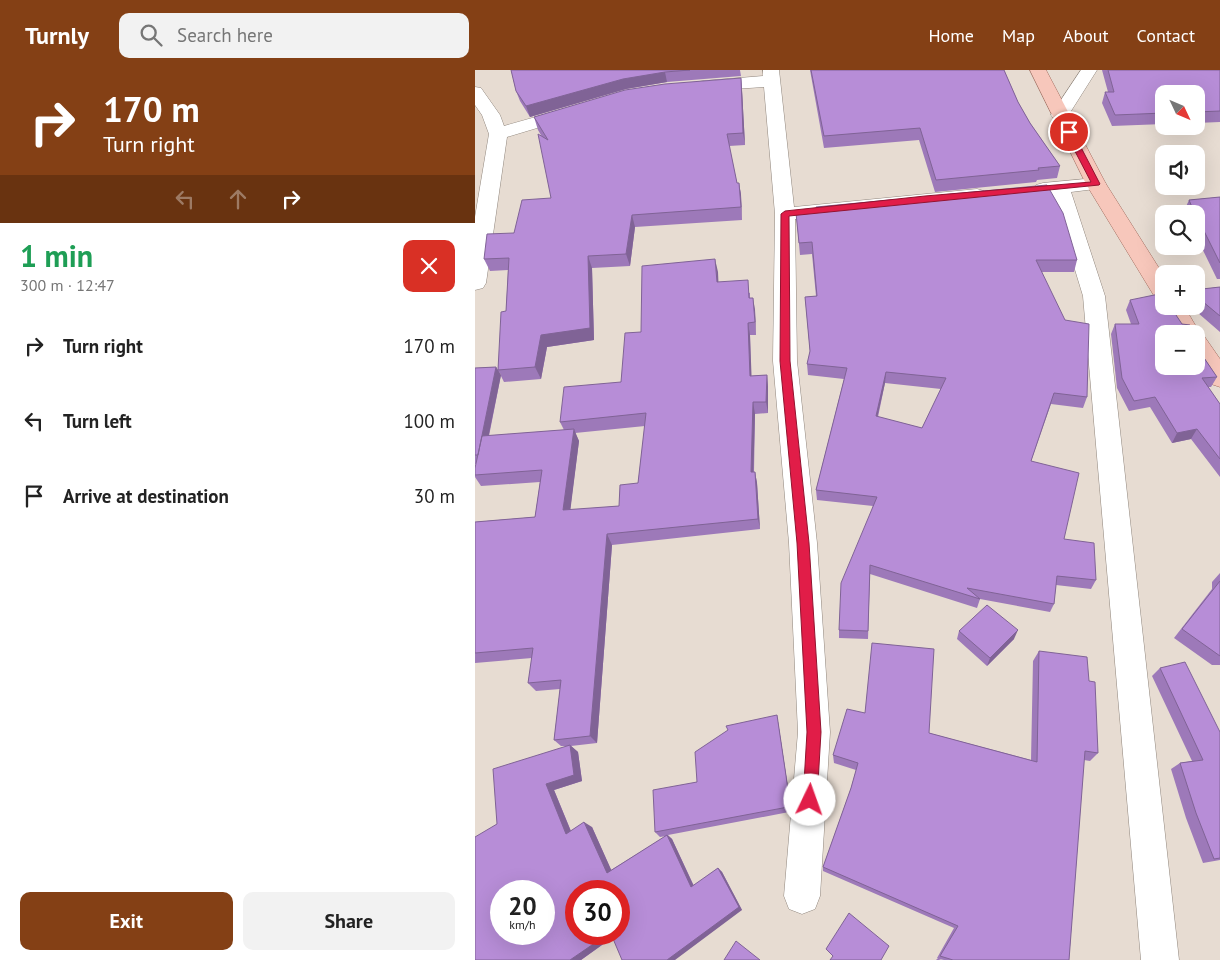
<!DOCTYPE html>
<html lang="en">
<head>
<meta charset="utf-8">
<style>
	:root { --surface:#fff; --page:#f2f2f2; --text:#222; --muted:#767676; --accent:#844015 }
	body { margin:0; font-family:"PT Sans",sans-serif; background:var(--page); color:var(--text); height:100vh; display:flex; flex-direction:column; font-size:19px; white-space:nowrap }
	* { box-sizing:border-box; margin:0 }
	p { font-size:16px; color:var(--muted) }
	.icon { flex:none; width:28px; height:28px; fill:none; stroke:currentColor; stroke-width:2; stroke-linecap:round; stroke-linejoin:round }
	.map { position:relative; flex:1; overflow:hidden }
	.drawer { display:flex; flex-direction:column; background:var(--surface); width:475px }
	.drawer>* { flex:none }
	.banner { background:#844015; color:#fff; overflow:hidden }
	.needle { width:32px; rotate:134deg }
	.fabs { position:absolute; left:680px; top:15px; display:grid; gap:10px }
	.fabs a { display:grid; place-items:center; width:50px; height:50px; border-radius:10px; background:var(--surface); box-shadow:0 5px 20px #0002; font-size:25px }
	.speed { position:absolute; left:15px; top:810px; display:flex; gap:10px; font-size:25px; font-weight:700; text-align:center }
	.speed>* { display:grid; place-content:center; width:65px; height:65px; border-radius:50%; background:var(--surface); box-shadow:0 5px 20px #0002; line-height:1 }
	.speed small { font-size:12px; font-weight:400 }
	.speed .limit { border:8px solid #d22; background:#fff; color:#111 }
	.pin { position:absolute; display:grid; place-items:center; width:42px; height:42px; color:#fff; margin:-21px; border:2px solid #fff; border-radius:50%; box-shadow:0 1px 5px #0007 }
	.me { position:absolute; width:55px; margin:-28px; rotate:3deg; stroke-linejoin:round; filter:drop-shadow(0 0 4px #0008) }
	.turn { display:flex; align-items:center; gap:18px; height:105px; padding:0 20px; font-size:22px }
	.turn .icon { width:65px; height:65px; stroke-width:2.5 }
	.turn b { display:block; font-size:35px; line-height:42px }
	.lanes { display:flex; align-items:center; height:48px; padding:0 20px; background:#0003; justify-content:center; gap:25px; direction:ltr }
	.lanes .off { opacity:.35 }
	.round { display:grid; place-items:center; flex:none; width:52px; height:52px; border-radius:10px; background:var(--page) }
	.overview { display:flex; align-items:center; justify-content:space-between; height:85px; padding:0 20px }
	h1 { font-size:30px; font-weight:700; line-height:38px; color:#1e9e55 }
	.button { display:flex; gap:10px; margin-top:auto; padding:10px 20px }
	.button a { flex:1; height:58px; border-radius:10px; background:var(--accent); color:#fff; font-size:20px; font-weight:700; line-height:58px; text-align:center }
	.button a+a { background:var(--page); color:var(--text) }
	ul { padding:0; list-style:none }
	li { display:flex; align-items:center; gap:15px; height:75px; padding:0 20px }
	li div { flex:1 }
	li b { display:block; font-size:19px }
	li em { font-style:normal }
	header { display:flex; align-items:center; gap:30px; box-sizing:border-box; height:70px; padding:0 25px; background:var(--accent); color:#fff }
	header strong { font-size:24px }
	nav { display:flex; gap:28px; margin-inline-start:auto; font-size:18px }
	.search { width:350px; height:45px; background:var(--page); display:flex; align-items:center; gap:12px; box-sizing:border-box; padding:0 18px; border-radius:10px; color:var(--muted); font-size:19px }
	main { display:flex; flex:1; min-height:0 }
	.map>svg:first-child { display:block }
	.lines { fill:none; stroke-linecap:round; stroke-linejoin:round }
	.minor-casing { stroke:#90867d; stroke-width:1 }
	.major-casing { stroke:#a26d5f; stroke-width:1 }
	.minor { fill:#fff; fill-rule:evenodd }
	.major { fill:#f7c7bb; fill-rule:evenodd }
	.wall { fill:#9d79b9; fill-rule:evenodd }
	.shaded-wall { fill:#806396 }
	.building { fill:#b78dd7; stroke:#806396; fill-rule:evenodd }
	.route { fill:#e11d48; stroke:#92132f }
</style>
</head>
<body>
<header>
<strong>Turnly</strong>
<div class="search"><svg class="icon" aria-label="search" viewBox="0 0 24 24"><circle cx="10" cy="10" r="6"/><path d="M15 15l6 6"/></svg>Search here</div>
<nav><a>Home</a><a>Map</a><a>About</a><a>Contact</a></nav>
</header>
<main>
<section class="drawer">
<div class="banner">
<div class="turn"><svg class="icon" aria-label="right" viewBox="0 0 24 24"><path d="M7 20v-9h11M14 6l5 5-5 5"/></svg><div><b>170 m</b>Turn right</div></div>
<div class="lanes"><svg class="icon off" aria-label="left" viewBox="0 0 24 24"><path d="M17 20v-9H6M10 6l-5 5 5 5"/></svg><svg class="icon off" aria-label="ahead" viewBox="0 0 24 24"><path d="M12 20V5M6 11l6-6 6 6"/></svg><svg class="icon" aria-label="right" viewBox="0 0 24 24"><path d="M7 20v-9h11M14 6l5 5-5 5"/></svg></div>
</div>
<div class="overview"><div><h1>1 min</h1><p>300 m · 12:47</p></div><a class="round" style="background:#d93025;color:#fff"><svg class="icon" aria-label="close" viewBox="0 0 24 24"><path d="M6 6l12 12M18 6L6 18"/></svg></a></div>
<ul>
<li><svg class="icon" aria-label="right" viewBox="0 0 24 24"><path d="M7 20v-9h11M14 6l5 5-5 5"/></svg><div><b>Turn right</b></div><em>170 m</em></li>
<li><svg class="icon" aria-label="left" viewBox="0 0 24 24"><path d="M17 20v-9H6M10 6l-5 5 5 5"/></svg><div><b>Turn left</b></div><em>100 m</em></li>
<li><svg class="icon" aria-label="arrive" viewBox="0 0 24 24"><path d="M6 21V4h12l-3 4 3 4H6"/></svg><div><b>Arrive at destination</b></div><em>30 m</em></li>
</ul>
<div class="button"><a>Exit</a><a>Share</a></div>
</section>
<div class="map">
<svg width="745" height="890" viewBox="0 0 745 890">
	<rect width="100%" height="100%" fill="#e7dcd2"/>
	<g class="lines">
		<g class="minor-casing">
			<path id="minor" d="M288 0H304L319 137 502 119 509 121 512 125 509 129 502 131 320 149 322 291 342 473 355 662 345 826 340 839 327 844 314 839 309 826 323 662 314 473 298 291 300 144 289 17 228 21 222 20 219 16 222 12 228 11 288 6Z
				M606 0H622L591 49 585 50 579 49 576 45Z
				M0 17 6 18 25 45 29 56 96 37 102 38 105 42 102 46 32 67 11 213 8 218 0 220V147L14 64 7 45 0 35Z
				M621 108 628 110 631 114 628 118 596 122 630 226 704 890H666L608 226 577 124 561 123 558 119 561 115 568 113Z"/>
		</g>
		<g class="major-casing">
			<path id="major" d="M555 0H571L631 114 689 206V236H709L726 265 729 266 745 289V317L736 314 721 291V264H703L686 236 688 231 681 229 611 114Z"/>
		</g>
		<use href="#minor" class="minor"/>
		<use href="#major" class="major"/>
	</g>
	<path class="wall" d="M36 0H265L266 6 192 12 151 19 55 47 45 31 41 21Z
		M335 0H529L543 32 555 53 585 96 582 108 562 110 561 112 460 122 444 70 349 78Z
		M627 0H745V52L721 53V24H689V54L637 56 627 33 630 22H633Z
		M266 8 267 20 270 75 254 76 262 113H264L266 125 267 150 160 157 155 196 117 198 119 270 72 277 66 309 29 312 23 300 31 241 33 200 15 201 9 189 39 163 76 128 67 67 63 60 59 47Z
		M466 125 602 190 599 202H566L612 327 608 338 576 334 556 391 589 469 621 510 616 519 581 515 579 534 575 542 505 529 502 538 395 504 393 569 364 568V560L398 436 342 430 341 420 369 309 333 305 332 294 335 282 330 227 341 226 337 184 325 185 321 143 466 128ZM410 313 466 319 447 358 403 347Z
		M745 127V209H742L721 166V144H710L709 141 714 130Z
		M243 202V212L275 223V228L280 240 281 265H275L276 306 292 305 293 317V343L280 344 279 402H280L282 413 285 459 137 475 122 673 96 676 103 682 107 711 79 720 96 761 117 757 136 800 191 766 185 767 180 762 222 712 302 645 315 731 314 742 193 765 197 769 219 816 243 798 247 802 267 840 137 868 106 890H0L22 754 92 676H86L79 670 85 619 61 621 53 613 57 588 0 593V452L60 447 65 412 6 416 0 407V398L1 394H0V298L21 297 26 305 14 366 89 360 85 352 146 312 166 262ZM170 356 163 413 144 436 95 440 104 371 100 363Z
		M721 216 727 219 745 217V262L715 236H721Z
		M655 230 689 236 707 254 742 307 736 317H733L745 334V407L716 369 697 373 675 337 654 341 642 318 636 264 640 254H656L651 240Z
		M745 503V595H737L699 568 737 519V512Z
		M484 561 539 569 512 596 482 569Z
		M564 581 614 611 623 683 615 691 609 690 594 890H469L464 889 466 890H461L463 888H462L479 858 348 801V797L376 718 381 700 359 693 358 685 454 663 556 690 558 591Z
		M685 598 745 662V790L728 793 711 748 696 699 705 693 717 691 677 606Z"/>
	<path class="shaded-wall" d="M190 2 192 12 151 19 55 47 51 36 148 9Z
		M266 8 267 20 270 75 268 63Z
		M264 113 266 125 267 150 266 137Z
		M157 145 160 157 155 196 151 184Z
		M113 186 117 198 119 270 72 277 66 309 60 297 66 265Z
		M240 189 243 202 244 225 242 212Z
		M278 228 280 240 281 265 280 252Z
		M273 253 275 265 277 318 275 306Z
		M21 297 26 305 8 393 3 385Z
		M411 302 410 313 400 357 401 346Z
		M292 305 293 317V343L291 332Z
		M278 332 280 344 278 413 276 402Z
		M99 359 104 371 94 451 88 440Z
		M722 359 716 369 697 373 702 363Z
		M280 402 282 413 285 459 283 449Z
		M132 464 137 475 122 673 115 666Z
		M543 560 539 569 512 596 515 588Z
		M302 645 315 731 314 742 313 737Z
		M95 675 103 682 107 711 79 720 99 769 91 764 71 714Z
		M109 752 117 757 139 806 132 803Z
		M192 765 197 769 221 821 216 817Z
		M243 798 247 802 267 840 200 890H192Z
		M133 864H142L106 890H95Z"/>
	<path class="building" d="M36 0H215L190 2 148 9 51 36 41 21Z
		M336 0H529L543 32 555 53 585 96 563 98 564 100 461 110 445 58 349 66Z
		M633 0H745V41L721 42V24H689V43L640 45 630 22H639Z
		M266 8 268 63 252 64 262 113H264L266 137 157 145 151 184 113 186 115 258 66 265 60 297 23 300 26 242 31 241 34 188 9 189 12 164 39 163 47 130 76 128 63 64 73 70 59 47 150 20 190 14Z
		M572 115 588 143 602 190H561L590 250 614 254 612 327 579 323 556 391 604 403 589 469 619 473 621 510 582 506 579 534 492 518 505 529 395 495 393 561 364 560 366 513 402 427 341 420 372 298 332 294 335 281 330 227 342 226 337 172 324 173 321 143 342 141 341 137 415 130 467 128 466 125ZM411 302 471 308 447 358 401 346Z
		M745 127V193L721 145V144H720L714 130Z
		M240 189 242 212 273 210 274 228H278L280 252 273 253 275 306 292 305 291 332H278L276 402H280L283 449 132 464 115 666 79 670 86 610 53 613 58 578 0 583V452L60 447 67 400 0 405V398L7 366 99 359 88 440 144 436 145 415 163 413 171 343 85 352 89 317 146 312 150 263 166 262 167 196Z
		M724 215 727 219 745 217V246L721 226V216Z
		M689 223V236H695L707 254 715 255 719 264H689V296H721V267L725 274V282L742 307 727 308 745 334V389L722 359 702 363 680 327 659 331 647 308 640 254H664L655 230Z
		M21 297 3 385H0V298Z
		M745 511V586L707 559Z
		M512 535 543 560 515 588 484 561Z
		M397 573 459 579 454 663 562 692 564 581 612 587 614 611 620 612 623 683 610 681 594 890H478L465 886 483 856 348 797 376 718 383 693 358 685 372 639 390 643Z
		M710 592 745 662V788L739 789 721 743 705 693 728 690 685 598Z
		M302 645 314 726 313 737 180 762 178 720 222 712 220 682 253 660 251 656Z
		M95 675 99 705 71 714 91 764 109 752 132 803 192 765 216 817 243 798 264 837 192 890H147L136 864H144V821H101V864H133L95 890H0V767L22 754 18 699ZM26 821H69V864H26Z
		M374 843 414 876 406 890H355L358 886 351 879Z
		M261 871 285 890H249Z"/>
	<path class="route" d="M591 60 598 62 625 114 624 115 314 146 315 291 334 473 346 662 342 730 340 735 335 737 330 735 328 730 332 662 322 473 305 291 306 144 310 141 450 126 616 112 590 62Z"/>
</svg>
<div class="fabs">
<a><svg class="needle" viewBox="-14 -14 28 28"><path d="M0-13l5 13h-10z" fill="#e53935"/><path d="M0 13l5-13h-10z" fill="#767676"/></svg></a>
<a><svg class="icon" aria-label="sound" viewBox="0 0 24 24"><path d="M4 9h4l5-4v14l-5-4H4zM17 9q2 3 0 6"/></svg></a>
<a><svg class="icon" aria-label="search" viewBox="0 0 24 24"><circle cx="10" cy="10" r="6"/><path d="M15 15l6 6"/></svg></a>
<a>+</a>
<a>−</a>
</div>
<div class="speed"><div>20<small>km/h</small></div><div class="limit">30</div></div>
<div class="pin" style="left:594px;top:62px;background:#d93025"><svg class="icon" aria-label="arrive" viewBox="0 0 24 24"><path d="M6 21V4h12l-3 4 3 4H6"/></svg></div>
<svg class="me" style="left:335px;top:730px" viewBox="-20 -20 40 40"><circle r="19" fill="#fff"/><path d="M0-13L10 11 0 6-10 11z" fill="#e11d48"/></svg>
</div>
</main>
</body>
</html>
